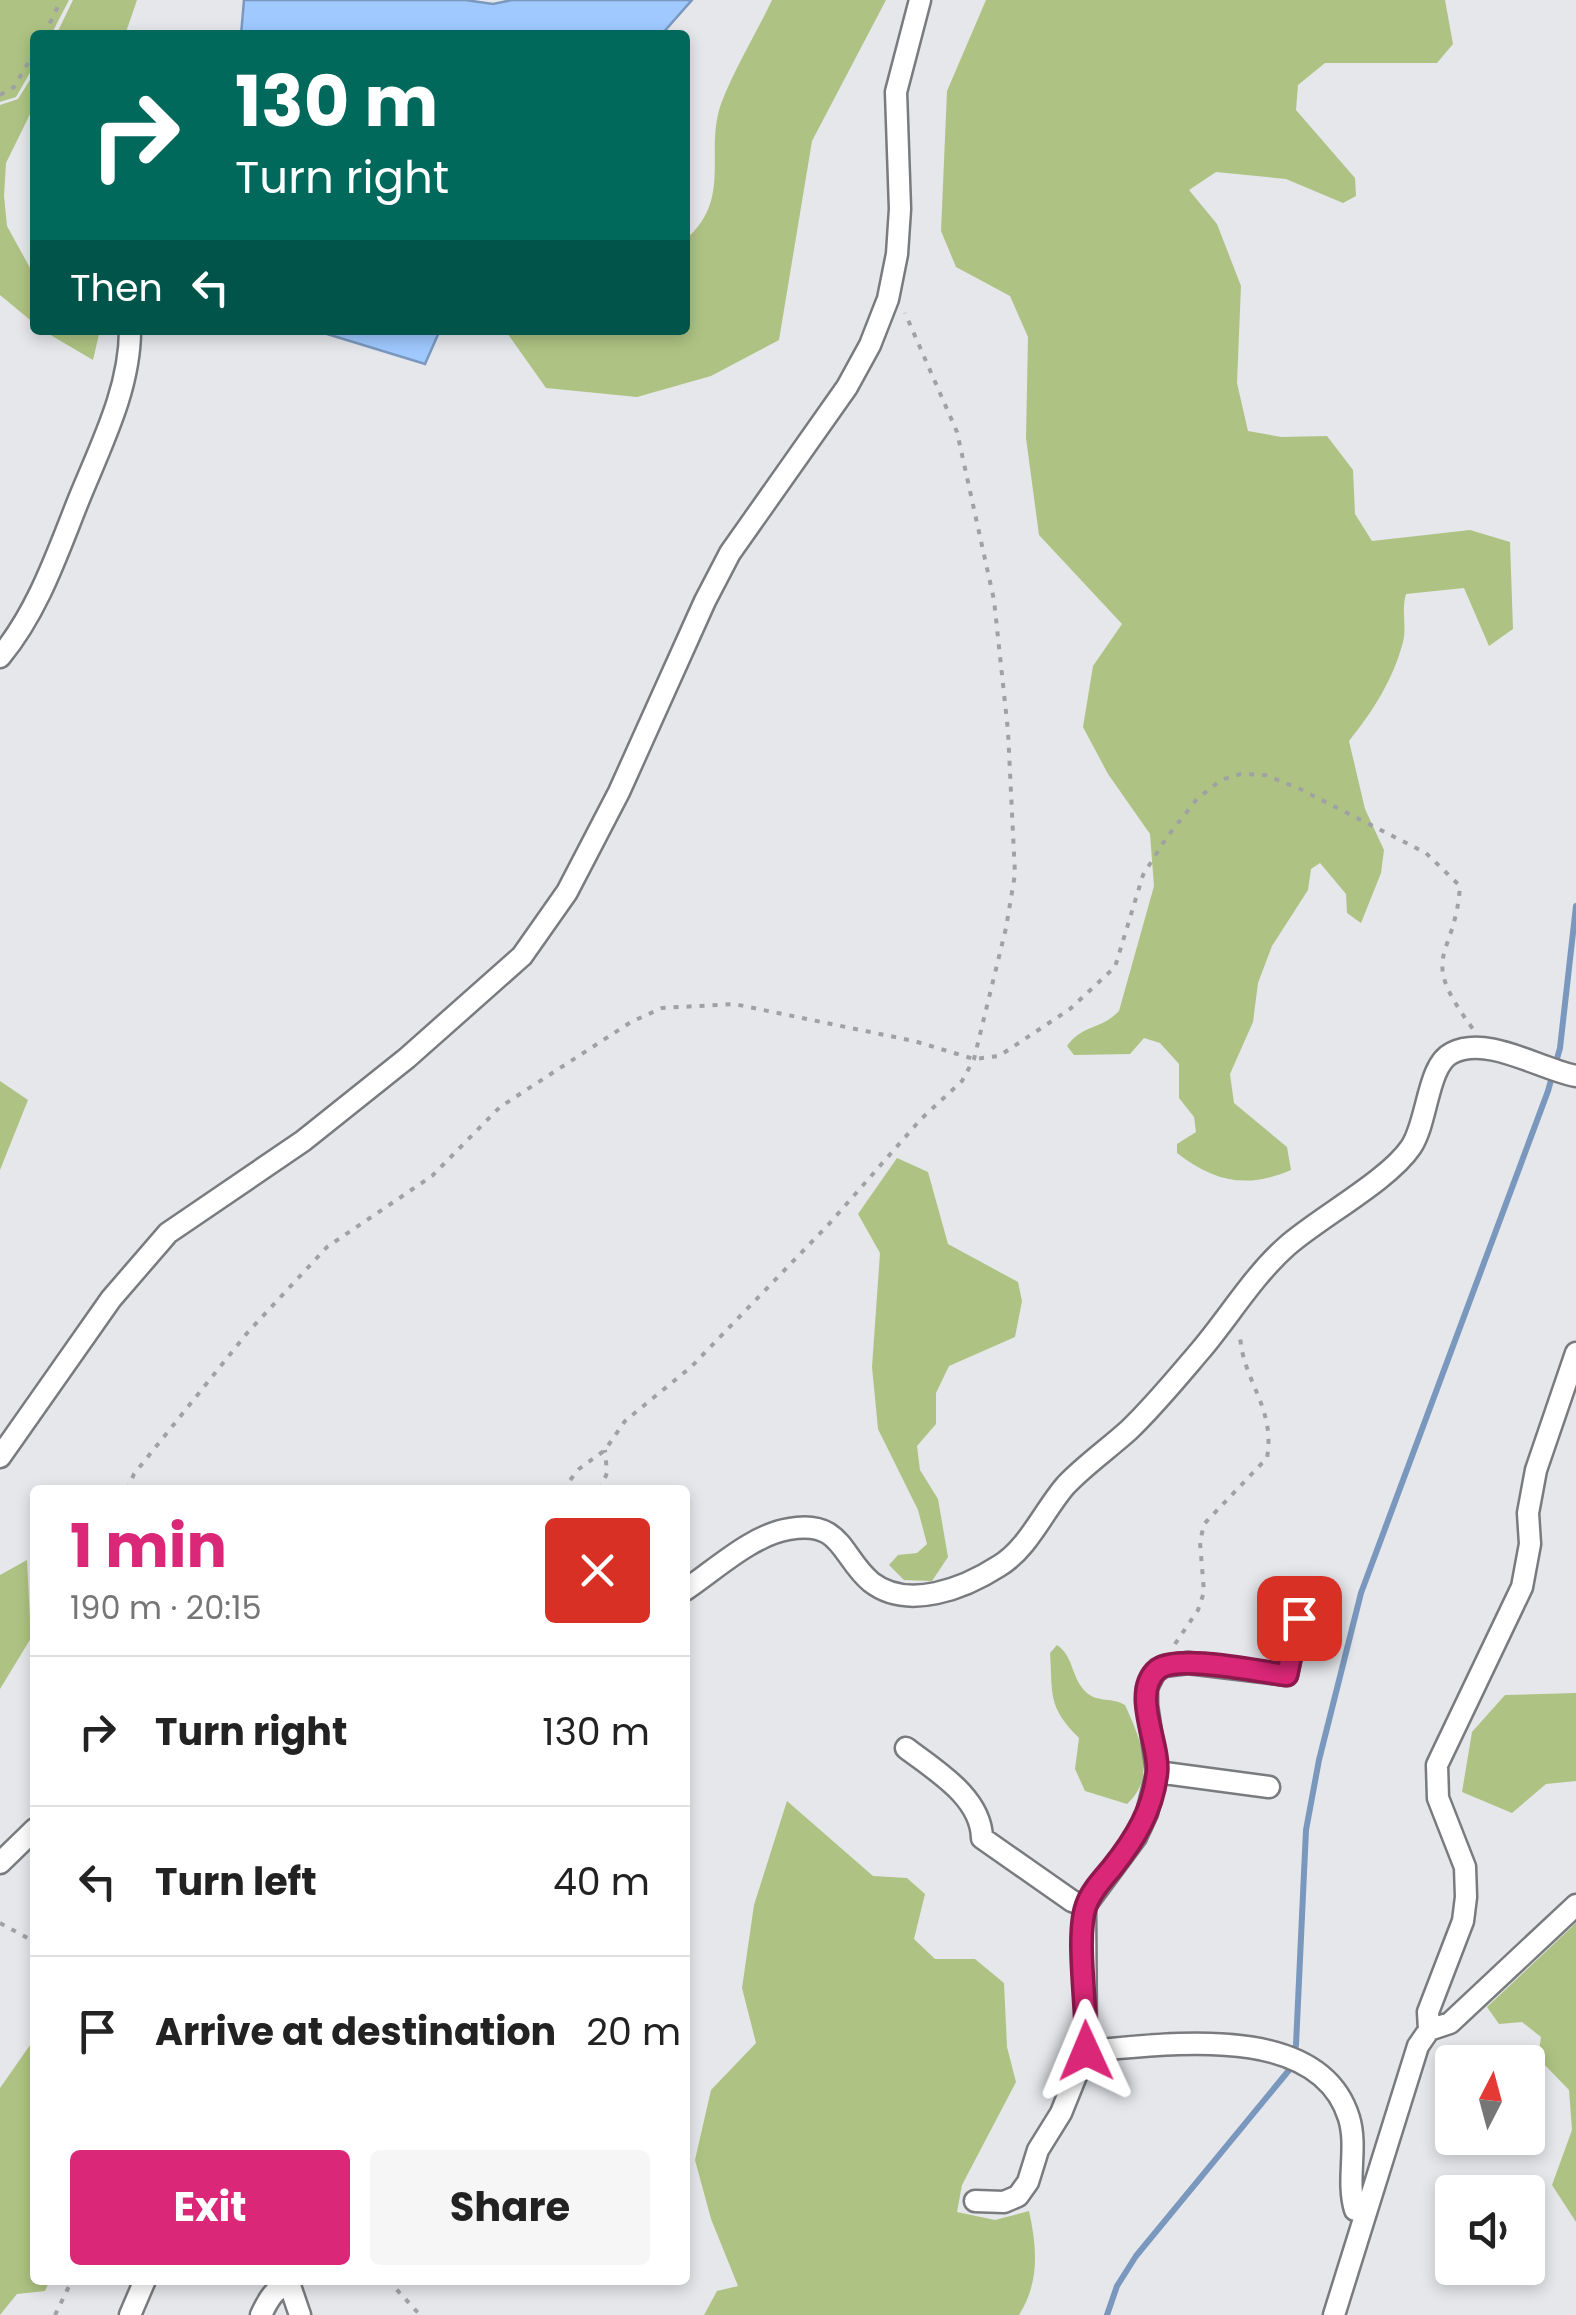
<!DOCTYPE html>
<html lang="en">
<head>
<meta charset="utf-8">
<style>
	:root { --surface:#fff; --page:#f6f6f6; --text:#222; --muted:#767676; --line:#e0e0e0; --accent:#db2777 }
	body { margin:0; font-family:Poppins,sans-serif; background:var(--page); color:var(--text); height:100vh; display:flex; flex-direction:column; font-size:38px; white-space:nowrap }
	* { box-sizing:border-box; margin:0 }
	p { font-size:32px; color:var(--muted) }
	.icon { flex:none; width:55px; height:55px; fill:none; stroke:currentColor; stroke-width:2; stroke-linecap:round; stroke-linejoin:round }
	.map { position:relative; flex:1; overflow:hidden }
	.drawer { position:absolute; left:30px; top:1485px; width:660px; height:800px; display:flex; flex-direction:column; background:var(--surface); border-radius:10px; box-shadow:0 5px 15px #0003 }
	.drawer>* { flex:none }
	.hud { position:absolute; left:30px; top:30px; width:660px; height:305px; border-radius:10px; box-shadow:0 5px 15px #0003; background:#00695c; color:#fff; overflow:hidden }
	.needle { width:65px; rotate:6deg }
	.tools { position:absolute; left:1435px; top:2045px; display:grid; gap:20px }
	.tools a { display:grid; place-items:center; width:110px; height:110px; border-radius:10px; background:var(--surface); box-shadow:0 5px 15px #0003; font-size:50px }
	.pin { position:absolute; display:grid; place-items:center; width:85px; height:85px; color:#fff; margin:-42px; border-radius:20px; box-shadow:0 5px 15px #0006 }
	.me { position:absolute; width:110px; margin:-55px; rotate:359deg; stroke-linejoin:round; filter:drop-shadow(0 0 8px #0008) }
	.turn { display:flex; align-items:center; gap:35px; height:210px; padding:0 40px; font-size:45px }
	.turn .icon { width:130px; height:130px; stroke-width:2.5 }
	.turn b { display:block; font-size:70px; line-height:85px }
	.then { display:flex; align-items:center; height:95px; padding:0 40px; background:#0003; gap:20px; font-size:38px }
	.round { display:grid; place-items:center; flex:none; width:105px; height:105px; border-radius:10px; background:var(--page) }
	.headline { display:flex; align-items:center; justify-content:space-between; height:170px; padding:0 40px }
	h1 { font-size:60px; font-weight:700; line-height:75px; color:var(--accent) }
	.button { display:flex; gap:20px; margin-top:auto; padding:20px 40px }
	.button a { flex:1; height:115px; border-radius:10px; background:var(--accent); color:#fff; font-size:40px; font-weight:700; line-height:115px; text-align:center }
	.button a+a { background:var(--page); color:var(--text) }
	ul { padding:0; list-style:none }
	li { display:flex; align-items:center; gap:30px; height:150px; padding:0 40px; border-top:2px solid var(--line) }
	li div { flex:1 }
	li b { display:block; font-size:38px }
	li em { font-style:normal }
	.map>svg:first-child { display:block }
	.green { fill:#aec383 }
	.water { fill:#9fc9ff; stroke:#7a98be; stroke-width:2.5 }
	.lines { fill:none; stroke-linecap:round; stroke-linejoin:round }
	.stream { stroke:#7a98be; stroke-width:6 }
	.minor-casing { stroke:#797b7e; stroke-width:25 }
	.path { stroke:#a0a1a4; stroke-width:4; stroke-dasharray:5 8; stroke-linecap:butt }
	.minor { stroke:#fff; stroke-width:20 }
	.route-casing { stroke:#8e194d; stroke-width:25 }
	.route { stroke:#db2777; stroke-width:18 }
</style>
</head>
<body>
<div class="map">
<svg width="1576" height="2315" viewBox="0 0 1576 2315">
	<rect width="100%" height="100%" fill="#e5e7eb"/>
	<path class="green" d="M0 0H69L51 35H35V64L16 97 0 102Z
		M73 0H137L125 35H56Z
		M772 0H886L812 141 779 340 711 376 637 397 546 388 505 330H685V240C733 199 704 153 721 104 734 69 756 34 772 0Z
		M986 0H1445L1453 44 1437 63H1325L1298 85 1296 110 1355 178 1356 196 1343 203 1286 179 1216 172 1189 190 1217 224 1241 286 1237 383 1248 431 1281 437 1327 436 1353 470 1355 514 1372 541 1470 530 1510 542 1513 629 1489 646 1464 588 1406 594C1401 611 1407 627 1403 642 1393 680 1373 711 1349 741L1365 809 1384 850 1381 873 1361 923 1347 913 1346 894 1320 863 1311 869 1308 890 1272 946 1258 983 1253 1022 1230 1074 1234 1103 1287 1147 1291 1170C1246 1189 1215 1182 1177 1153V1144L1196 1132 1194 1117 1179 1098V1064L1160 1043 1144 1038 1130 1054 1074 1055 1067 1046C1083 1024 1101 1030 1119 1011L1154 886 1150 834 1108 774 1083 727 1093 666 1122 624 1039 535 1026 438 1028 337 1010 296 956 267 941 231 947 91Z
		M35 72V104L6 163 4 196 7 226 35 277V324L0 295V105L18 99Z
		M42 330H100L93 360Z
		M0 1081 28 1100 0 1170Z
		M897 1158 928 1172 948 1244 1018 1282 1022 1301 1015 1337 949 1366 936 1393V1424L917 1446 920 1470 938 1499 948 1557 932 1581 904 1580 889 1565 898 1555 917 1553 927 1544 918 1510 878 1429 872 1367 880 1253 858 1214Z
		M27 1560 31 1638 0 1689V1575Z
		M1057 1645C1074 1656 1071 1679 1087 1693 1099 1703 1112 1697 1125 1705 1139 1736 1158 1776 1127 1804L1085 1791 1075 1769 1079 1738C1047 1706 1053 1695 1050 1653Z
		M1576 1693V1781L1546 1784 1512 1813 1462 1792 1472 1732 1505 1695Z
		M787 1801 873 1876 907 1878 925 1894 914 1939 935 1959H975L1004 1983 1007 2047 1016 2082 962 2185 957 2212 995 2220 1029 2211C1037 2247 1040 2282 1019 2315H704L717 2291 738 2286 711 2219 695 2160 711 2090 756 2043 742 1988 754 1905Z
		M1576 1923V2222L1552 2185 1572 2130 1569 2090 1538 2058 1541 2037 1522 2022 1499 2024 1487 2007Z
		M35 2038V2280H50L45 2291 17 2294 0 2315V2088Z"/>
	<path class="water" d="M244 0H465L493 4 512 0H692L661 35H241Z
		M314 330H440L425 364Z"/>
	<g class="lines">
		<path class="stream" d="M1107 2315 1117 2286 1136 2256 1290 2069 1296 2045 1306 1830 1319 1760 1361 1593 1548 1091 1560 1048 1576 906"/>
		<g class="minor-casing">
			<path id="minor" d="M0 657C38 611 57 554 79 499 101 445 130 389 130 330
				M0 1457 111 1299 168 1233 303 1141 407 1058 522 956 567 892 619 792 705 601 730 553 847 387 870 345 888 299 897 254 900 209 896 92 920 0
				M685 1590C715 1570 752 1535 789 1529 842 1519 841 1557 871 1582 908 1611 965 1588 999 1566 1028 1549 1044 1510 1066 1485 1085 1465 1108 1449 1129 1430 1154 1406 1177 1378 1200 1351 1229 1317 1253 1276 1287 1246 1320 1217 1388 1181 1411 1147 1428 1122 1427 1065 1452 1053 1488 1035 1539 1069 1576 1076
				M906 1748C936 1771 981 1797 982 1838L1072 1901 1085 1906
				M1157 1772 1269 1787
				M0 1863 35 1829
				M1429 2030 1428 2012 1463 1921 1466 1897 1465 1867 1438 1798 1437 1765 1522 1587 1530 1544 1528 1513 1536 1470 1576 1353
				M1086 2051C1164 2045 1319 2020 1349 2118 1358 2148 1346 2180 1355 2210L1366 2212
				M975 2201 1004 2202 1018 2196 1028 2182 1038 2150 1061 2113 1086 2051 1085 1906 1136 1837 1147 1813 1157 1772 1147 1705V1688L1155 1672 1164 1666 1188 1663 1287 1675 1299 1618
				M288 2280 300 2315
				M130 2315 145 2280
				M261 2315C268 2300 274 2289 289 2283
				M1334 2315 1418 2046 1429 2030 1450 2023 1576 1905"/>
		</g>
		<path class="path" d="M44 35 61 0
			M0 95 14 87 35 51
			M127 1490 134 1474 248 1332 327 1247 432 1176 500 1107 631 1022 662 1008 734 1004 914 1041 974 1059 999 1056 1070 1009 1115 967 1143 875 1167 837 1197 799 1221 780 1241 774 1265 775 1298 788 1426 853 1460 886C1455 961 1416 952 1473 1029
			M562 1490 579 1469 605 1450 625 1421 691 1367 829 1224 921 1119 962 1081 974 1059 1006 928 1015 874 1008 731 994 600 957 432 905 313
			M600 1490 607 1473 605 1450
			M1175 1644 1198 1610 1204 1592 1200 1542 1204 1524 1267 1458C1276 1406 1241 1380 1240 1333
			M0 1923 35 1942
			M388 2280 420 2315
			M55 2315 72 2280"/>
		<use href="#minor" class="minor"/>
	</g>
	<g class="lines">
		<g class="route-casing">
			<path id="route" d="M1086 2051C1088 2013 1075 1937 1086 1906 1091 1891 1103 1879 1112 1868 1135 1839 1153 1810 1157 1772 1160 1743 1130 1692 1158 1669 1179 1654 1260 1672 1287 1675L1299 1618"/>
		</g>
		<use href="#route" class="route"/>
	</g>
</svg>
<div class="tools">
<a><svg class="needle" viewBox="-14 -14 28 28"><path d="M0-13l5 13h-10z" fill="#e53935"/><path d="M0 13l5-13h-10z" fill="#767676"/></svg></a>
<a><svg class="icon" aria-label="sound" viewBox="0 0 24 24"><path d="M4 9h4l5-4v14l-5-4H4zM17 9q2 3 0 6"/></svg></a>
</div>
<div class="pin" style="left:1299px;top:1618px;background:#d93025"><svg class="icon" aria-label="arrive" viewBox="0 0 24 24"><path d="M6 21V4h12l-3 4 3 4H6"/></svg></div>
<svg class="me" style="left:1086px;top:2051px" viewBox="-20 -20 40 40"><path d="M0-17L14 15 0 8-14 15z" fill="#db2777" stroke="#fff" stroke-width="4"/></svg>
<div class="hud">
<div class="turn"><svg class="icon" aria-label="right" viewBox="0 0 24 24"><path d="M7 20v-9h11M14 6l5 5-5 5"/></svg><div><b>130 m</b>Turn right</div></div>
<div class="then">Then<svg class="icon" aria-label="left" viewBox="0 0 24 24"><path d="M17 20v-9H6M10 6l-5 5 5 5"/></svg></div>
</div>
<section class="drawer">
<div class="headline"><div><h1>1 min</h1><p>190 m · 20:15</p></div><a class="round" style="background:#d93025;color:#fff"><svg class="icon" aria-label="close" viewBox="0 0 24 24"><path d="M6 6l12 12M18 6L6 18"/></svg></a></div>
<ul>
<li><svg class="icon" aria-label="right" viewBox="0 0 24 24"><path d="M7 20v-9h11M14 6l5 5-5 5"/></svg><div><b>Turn right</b></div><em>130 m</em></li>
<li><svg class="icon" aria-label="left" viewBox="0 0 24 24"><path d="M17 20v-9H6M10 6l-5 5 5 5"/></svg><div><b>Turn left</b></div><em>40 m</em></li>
<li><svg class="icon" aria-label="arrive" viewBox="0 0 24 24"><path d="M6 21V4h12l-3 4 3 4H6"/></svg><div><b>Arrive at destination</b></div><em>20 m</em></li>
</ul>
<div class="button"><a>Exit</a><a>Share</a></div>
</section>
</div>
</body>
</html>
